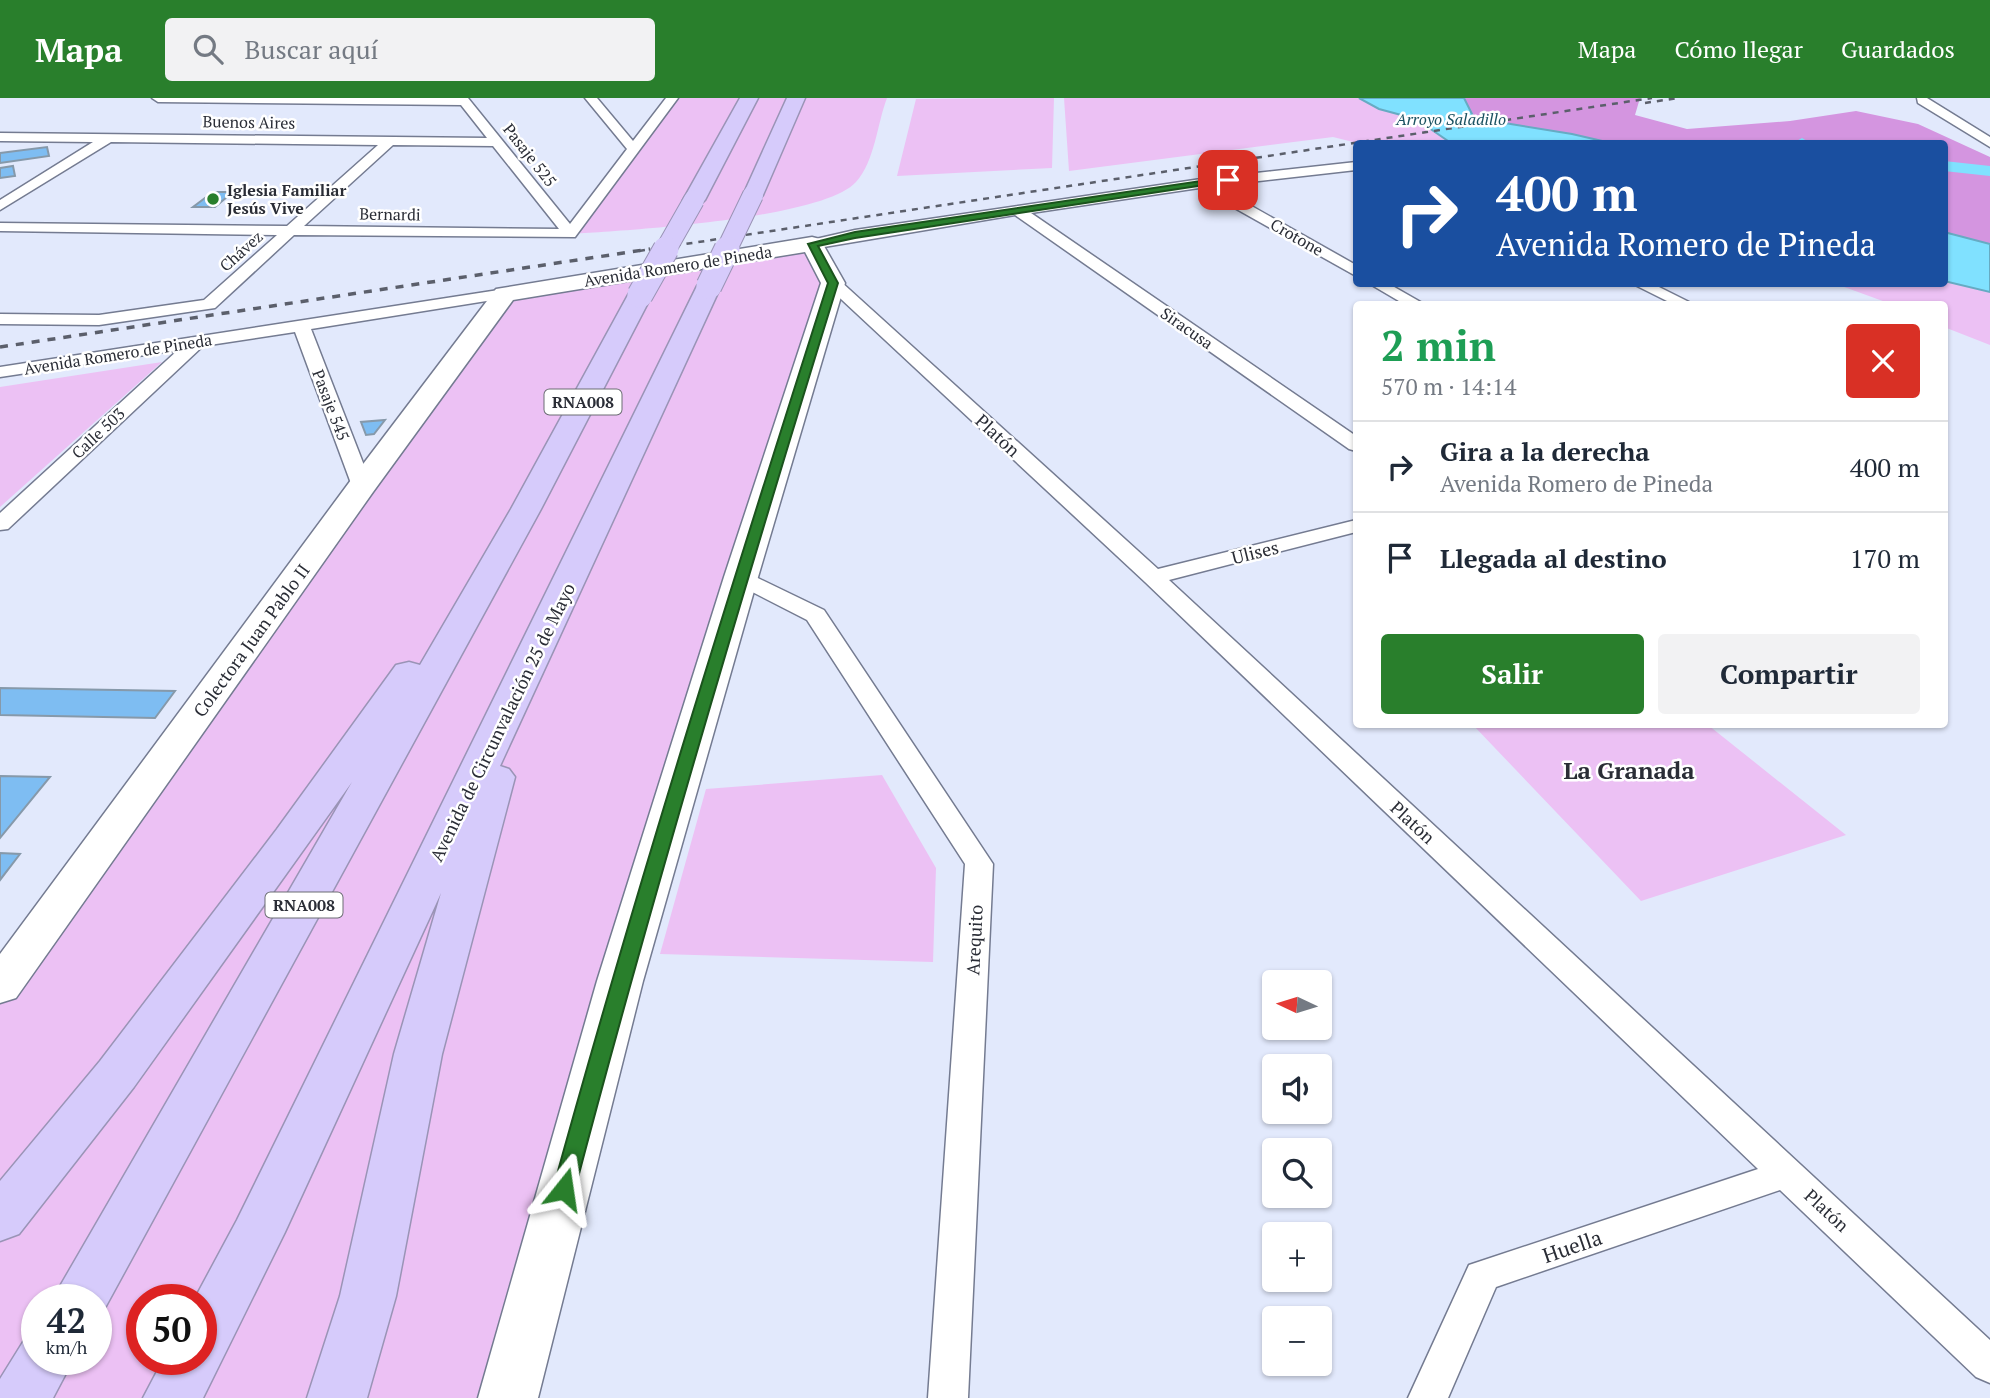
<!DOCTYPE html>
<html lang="es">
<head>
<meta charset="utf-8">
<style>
	:root { --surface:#fff; --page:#f2f2f3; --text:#1f2937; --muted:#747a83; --line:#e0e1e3; --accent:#297f2c }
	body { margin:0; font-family:"PT Serif",serif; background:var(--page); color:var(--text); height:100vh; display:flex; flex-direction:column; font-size:26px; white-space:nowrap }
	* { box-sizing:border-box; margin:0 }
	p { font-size:23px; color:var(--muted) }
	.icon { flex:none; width:38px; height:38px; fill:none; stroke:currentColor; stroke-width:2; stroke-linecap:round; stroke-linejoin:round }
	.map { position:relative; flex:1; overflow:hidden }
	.drawer { position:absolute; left:1353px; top:203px; width:595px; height:427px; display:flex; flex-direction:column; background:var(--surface); border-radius:7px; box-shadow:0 2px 5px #0004 }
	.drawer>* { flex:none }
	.guide { position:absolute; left:1353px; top:42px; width:595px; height:147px; border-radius:7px; box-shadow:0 2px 5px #0004; background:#1a4fa0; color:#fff; overflow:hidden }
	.needle { width:46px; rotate:274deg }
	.tools { position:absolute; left:1262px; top:872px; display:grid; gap:14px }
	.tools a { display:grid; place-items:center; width:70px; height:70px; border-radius:7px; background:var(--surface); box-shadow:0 2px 5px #0004; font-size:35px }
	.speed { position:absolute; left:21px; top:1186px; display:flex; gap:14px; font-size:35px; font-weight:700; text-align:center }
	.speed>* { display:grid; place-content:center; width:91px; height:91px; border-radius:50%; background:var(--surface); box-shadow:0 2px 5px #0004; line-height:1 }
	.speed small { font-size:18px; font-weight:400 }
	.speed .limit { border:10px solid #d22; background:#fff; color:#111 }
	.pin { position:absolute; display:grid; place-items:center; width:60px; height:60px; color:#fff; margin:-30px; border-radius:14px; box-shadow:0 4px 10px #0006 }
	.me { position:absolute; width:77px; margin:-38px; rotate:15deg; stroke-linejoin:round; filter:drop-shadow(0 0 5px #0008) }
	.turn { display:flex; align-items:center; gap:24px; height:147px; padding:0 28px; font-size:32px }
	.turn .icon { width:91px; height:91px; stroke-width:2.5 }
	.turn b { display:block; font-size:49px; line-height:60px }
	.round { display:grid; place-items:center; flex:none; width:74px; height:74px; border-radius:7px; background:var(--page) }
	.overview { display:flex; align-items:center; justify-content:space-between; height:119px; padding:0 28px }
	h1 { font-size:42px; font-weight:600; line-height:52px; color:#1e9e55 }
	.primary-button { display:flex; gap:14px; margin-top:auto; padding:14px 28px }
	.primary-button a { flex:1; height:80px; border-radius:7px; background:var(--accent); color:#fff; font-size:28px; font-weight:600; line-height:80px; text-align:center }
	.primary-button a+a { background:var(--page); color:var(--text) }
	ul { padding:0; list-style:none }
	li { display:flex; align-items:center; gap:21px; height:91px; padding:0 28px; border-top:2px solid var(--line) }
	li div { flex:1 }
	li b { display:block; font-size:26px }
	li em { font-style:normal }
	header { display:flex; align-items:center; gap:42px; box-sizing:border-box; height:98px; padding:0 35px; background:var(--accent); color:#fff }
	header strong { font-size:33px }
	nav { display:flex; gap:38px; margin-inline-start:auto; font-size:24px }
	.search { width:490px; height:63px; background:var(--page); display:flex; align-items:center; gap:18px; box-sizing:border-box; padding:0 24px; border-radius:7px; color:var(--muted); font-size:26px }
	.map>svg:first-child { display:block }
	.green { fill:#ecc1f4; fill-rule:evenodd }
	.forest { fill:#d495e0 }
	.water { fill:#80e1ff; stroke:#66abc3; stroke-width:2 }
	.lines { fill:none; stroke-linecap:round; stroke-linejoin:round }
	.canal { fill:#80e1ff; fill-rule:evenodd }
	.building { fill:#7ebdf2; stroke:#8699aa; stroke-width:2 }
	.street-casing { stroke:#747b91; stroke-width:3 }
	.secondary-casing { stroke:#747b91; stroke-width:3 }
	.highway-casing { stroke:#9a94b6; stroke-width:3 }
	.street { fill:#fff; fill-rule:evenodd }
	.secondary { fill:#fff; fill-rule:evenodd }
	.highway { fill:#d6cbfb; fill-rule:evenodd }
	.rail-far1 { stroke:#5b5f6b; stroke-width:2.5; stroke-dasharray:6 6; stroke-linecap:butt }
	.rail { stroke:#5b5f6b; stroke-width:3.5; stroke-dasharray:8 8; stroke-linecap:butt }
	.highway-bridge-far1-casing { stroke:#9a94b6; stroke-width:22; stroke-linecap:butt }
	.highway-bridge-casing { stroke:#9a94b6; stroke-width:27; stroke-linecap:butt }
	.highway-bridge-far1 { stroke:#d6cbfb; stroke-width:20 }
	.highway-bridge { stroke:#d6cbfb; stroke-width:25 }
	.route { fill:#297f2c; stroke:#1b531d; stroke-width:2 }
	.poi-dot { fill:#297f2c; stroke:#fff; stroke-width:2.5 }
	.labels { text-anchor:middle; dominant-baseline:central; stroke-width:5; stroke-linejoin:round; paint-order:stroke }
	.far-water-label { font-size:16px; font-style:italic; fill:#1a5161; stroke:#fff }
	.far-street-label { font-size:16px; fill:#2a2d36; stroke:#fff }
	.far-poi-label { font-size:16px; font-weight:bold; fill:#2a2d36; stroke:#fff; text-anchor:start }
	.shield { fill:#fff; stroke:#6a6c72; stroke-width:2 }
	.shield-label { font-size:16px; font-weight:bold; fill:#2a2d36 }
	.street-label { font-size:18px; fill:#2a2d36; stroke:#fff }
	.near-street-label { font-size:21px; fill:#2a2d36; stroke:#fff }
	.district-label { font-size:24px; font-weight:bold; fill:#2a2d36; stroke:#fff }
</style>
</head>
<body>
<header>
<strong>Mapa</strong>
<div class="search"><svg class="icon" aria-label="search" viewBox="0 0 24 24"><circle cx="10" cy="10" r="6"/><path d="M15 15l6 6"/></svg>Buscar aquí</div>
<nav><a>Mapa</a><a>Cómo llegar</a><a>Guardados</a></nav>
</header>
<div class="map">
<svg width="1990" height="1300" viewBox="0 0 1990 1300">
	<rect width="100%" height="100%" fill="#e2e9fc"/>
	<path class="green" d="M672 0H887C877 26 875 63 856 84 823 121 623 133 570 136Z
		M1054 0 1052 70 897 78 916 1Z
		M1064 0H1359L1379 11 1416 21 1451 45H1357L1333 39 1069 73Z
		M812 146 833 185 508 1300H0V889L505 196ZM37 1202H96V1262H37ZM142 1202H201V1262H142Z
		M1944 183 1990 194V247L1944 229V206H1891L1836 186Z
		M162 264 0 409V289Z
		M1473 627H1708L1846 737 1641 803Z
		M882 677 936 770 933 864 660 856 706 691Z"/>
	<path class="forest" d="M1464 0H1640L1635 17 1687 31 1790 23 1856 13 1918 26 1990 59V146L1944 134V46L1611 45 1572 36 1473 20Z"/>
	<path class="water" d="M1359 0H1464L1474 20 1572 36 1611 45H1451L1416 21 1379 11Z
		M1944 134 1990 146V194L1944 183Z"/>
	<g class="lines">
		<path class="canal" d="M1802 40 1812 46 1793 45Z
			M1944 63 1990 68V78L1944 73Z"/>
	</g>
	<path class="building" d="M47 49 49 58 0 65V55Z
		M13 68 15 78 0 80V70Z
		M213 94H233L215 109H193Z
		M385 322 374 336 366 337 361 324Z
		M0 590 175 593 155 620 0 617Z
		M0 678 50 679 0 740Z
		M0 755 20 756 0 782Z"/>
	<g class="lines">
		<g class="street-casing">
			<path id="street" d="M152 0H468L570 126 627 51 585 0H597L633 43 666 0H678L575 139 294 137 215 210 99 227 0 226V216L99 217 204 202 277 137 0 133V125L287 128 378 47 111 44 0 112V102L93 44 0 43V35L487 40 461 7 158 4ZM393 47 493 48 559 131 304 128Z
				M1917 0H1927L1990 39V49L1918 5Z
				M1356 64V72L1216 88 1356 167V178L1199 90 1031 115 1356 338V353L1349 351 1015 117 812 151 804 146 807 143 855 132 1201 81Z
				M833 180 839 182 1158 471 1356 422V434L1169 482 1990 1242V1285L1976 1279 1780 1092 1496 1189 1448 1300H1408L1469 1167 1758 1071 1145 484 827 188 825 185Z
				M1370 186H1389L1424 206H1404Z
				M1633 186H1653L1693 206H1673Z
				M505 191 513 196 511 199 311 231 372 388 369 392H355L352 388 295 234 203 248 8 431 0 432V415L178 252 0 279V269Z
				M741 472 824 512 993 766 968 1300H928L965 766 807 522 733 484 730 479 733 474Z"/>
		</g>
		<g class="secondary-casing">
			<path id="secondary" d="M812 139 820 141 845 185 758 479 643 883 538 1300H478L597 883 724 479 821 185 805 154 513 202 373 394 16 900 0 905V856L351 382 496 191Z"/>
		</g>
		<g class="highway-casing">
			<path id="highway" d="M740 0H758L705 102 701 106H687L683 102Z
				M787 0H805L763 97 760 101H746L743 97Z
				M709 181 717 183 721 188 500 668 509 671 515 679 442 956 396 1198 367 1300H307L340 1198 394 956 441 795 285 1134 203 1300H143L163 1262H201V1202H194L237 1122 697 188 701 183Z
				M640 190 649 192 652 197 541 411 100 1219 96 1220V1202H52L352 684 134 989 19 1136 0 1143V1083L100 963 277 731 396 567 409 564 420 567 511 411 628 197 631 192Z
				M37 1239V1262H73L53 1300H0V1281L23 1244Z"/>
		</g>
		<use href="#street" class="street"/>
		<use href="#secondary" class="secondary"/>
		<use href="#highway" class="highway"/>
		<path class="rail-far1" d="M1645 5 1678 0
			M639 153 1652 0"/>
		<path class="rail" d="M0 249 650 151"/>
		<g class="highway-bridge-far1-casing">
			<path id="highway-bridge-far1" d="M665 153 694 102
				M726 153 753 97"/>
		</g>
		<g class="highway-bridge-casing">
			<path id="highway-bridge" d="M709 188 727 151
				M640 197 666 151"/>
		</g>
		<use href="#highway-bridge-far1" class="highway-bridge-far1"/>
		<use href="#highway-bridge" class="highway-bridge"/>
	</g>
	<path class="route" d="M1228 79 1231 83 855 140 818 148 838 185C745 486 655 787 575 1091L572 1097 564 1100 556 1097 553 1091C637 787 732 486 828 185L808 146 855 134Z"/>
	<circle class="poi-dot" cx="213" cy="101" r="7"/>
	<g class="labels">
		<g class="far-water-label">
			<text x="1451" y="21">Arroyo Saladillo</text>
		</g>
		<g class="far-street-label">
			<text transform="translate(249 24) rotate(1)">Buenos Aires</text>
			<text transform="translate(530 57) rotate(52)">Pasaje 525</text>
			<text transform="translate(390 116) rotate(1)">Bernardi</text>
			<text transform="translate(1297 139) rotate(30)">Crotone</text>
			<text transform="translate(241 153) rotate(-42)">Chávez</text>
			<text transform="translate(678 168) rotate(-9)">Avenida Romero de Pineda</text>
			<text transform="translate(1187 230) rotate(35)">Siracusa</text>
			<text transform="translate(118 256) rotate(-9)">Avenida Romero de Pineda</text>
			<text transform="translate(331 307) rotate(69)">Pasaje 545</text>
			<text transform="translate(98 335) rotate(-43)">Calle 503</text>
		</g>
		<g class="far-poi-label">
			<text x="227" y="92">Iglesia Familiar<tspan x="227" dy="18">Jesús Vive</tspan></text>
		</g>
		<g class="shield">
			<rect x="544.5" y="291.5" width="77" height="25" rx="5"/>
			<rect x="265.5" y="794.5" width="77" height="25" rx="5"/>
		</g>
		<g class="shield-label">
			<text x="583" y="304">RNA008</text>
			<text x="304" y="807">RNA008</text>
		</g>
		<g class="street-label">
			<text transform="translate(998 337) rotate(43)">Platón</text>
			<text transform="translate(1255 454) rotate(-14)">Ulises</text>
			<text transform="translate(251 542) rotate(-54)">Colectora Juan Pablo II</text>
			<text transform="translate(502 624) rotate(-64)">Avenida de Circunvalación 25 de Mayo</text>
			<text transform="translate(1413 724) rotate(43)">Platón</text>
			<text transform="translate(974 842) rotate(-87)">Arequito</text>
			<text transform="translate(1827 1112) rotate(43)">Platón</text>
		</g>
		<g class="near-street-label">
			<text transform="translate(1572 1148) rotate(-19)">Huella</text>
		</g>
		<g class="district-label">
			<text x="1629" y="672">La Granada</text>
		</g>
	</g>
</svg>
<div class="tools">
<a><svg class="needle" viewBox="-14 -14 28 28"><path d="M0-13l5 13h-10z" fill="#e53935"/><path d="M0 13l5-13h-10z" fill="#747a83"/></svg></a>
<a><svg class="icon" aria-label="sound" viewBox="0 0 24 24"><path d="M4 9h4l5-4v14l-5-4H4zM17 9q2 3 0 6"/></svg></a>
<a><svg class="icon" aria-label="search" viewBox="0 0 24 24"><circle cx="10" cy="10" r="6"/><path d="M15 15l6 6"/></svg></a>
<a>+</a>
<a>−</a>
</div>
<div class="speed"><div>42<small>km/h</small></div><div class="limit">50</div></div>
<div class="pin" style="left:1228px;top:82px;background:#d93025"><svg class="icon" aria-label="arrive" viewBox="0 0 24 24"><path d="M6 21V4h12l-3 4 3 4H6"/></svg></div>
<svg class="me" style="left:564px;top:1091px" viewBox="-20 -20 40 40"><path d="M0-17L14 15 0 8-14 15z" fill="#297f2c" stroke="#fff" stroke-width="4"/></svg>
<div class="guide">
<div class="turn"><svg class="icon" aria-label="right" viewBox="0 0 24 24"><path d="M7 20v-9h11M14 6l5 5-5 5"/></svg><div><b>400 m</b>Avenida Romero de Pineda</div></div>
</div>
<section class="drawer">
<div class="overview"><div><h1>2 min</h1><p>570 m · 14:14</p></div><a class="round" style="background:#d93025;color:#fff"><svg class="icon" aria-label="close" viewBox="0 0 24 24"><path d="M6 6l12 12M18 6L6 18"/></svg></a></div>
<ul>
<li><svg class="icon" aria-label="right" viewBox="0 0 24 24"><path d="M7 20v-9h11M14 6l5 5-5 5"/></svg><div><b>Gira a la derecha</b><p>Avenida Romero de Pineda</p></div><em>400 m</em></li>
<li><svg class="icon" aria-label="arrive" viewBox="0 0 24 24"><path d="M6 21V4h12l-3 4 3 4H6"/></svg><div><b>Llegada al destino</b></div><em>170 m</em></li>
</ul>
<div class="primary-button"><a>Salir</a><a>Compartir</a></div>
</section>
</div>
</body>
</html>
